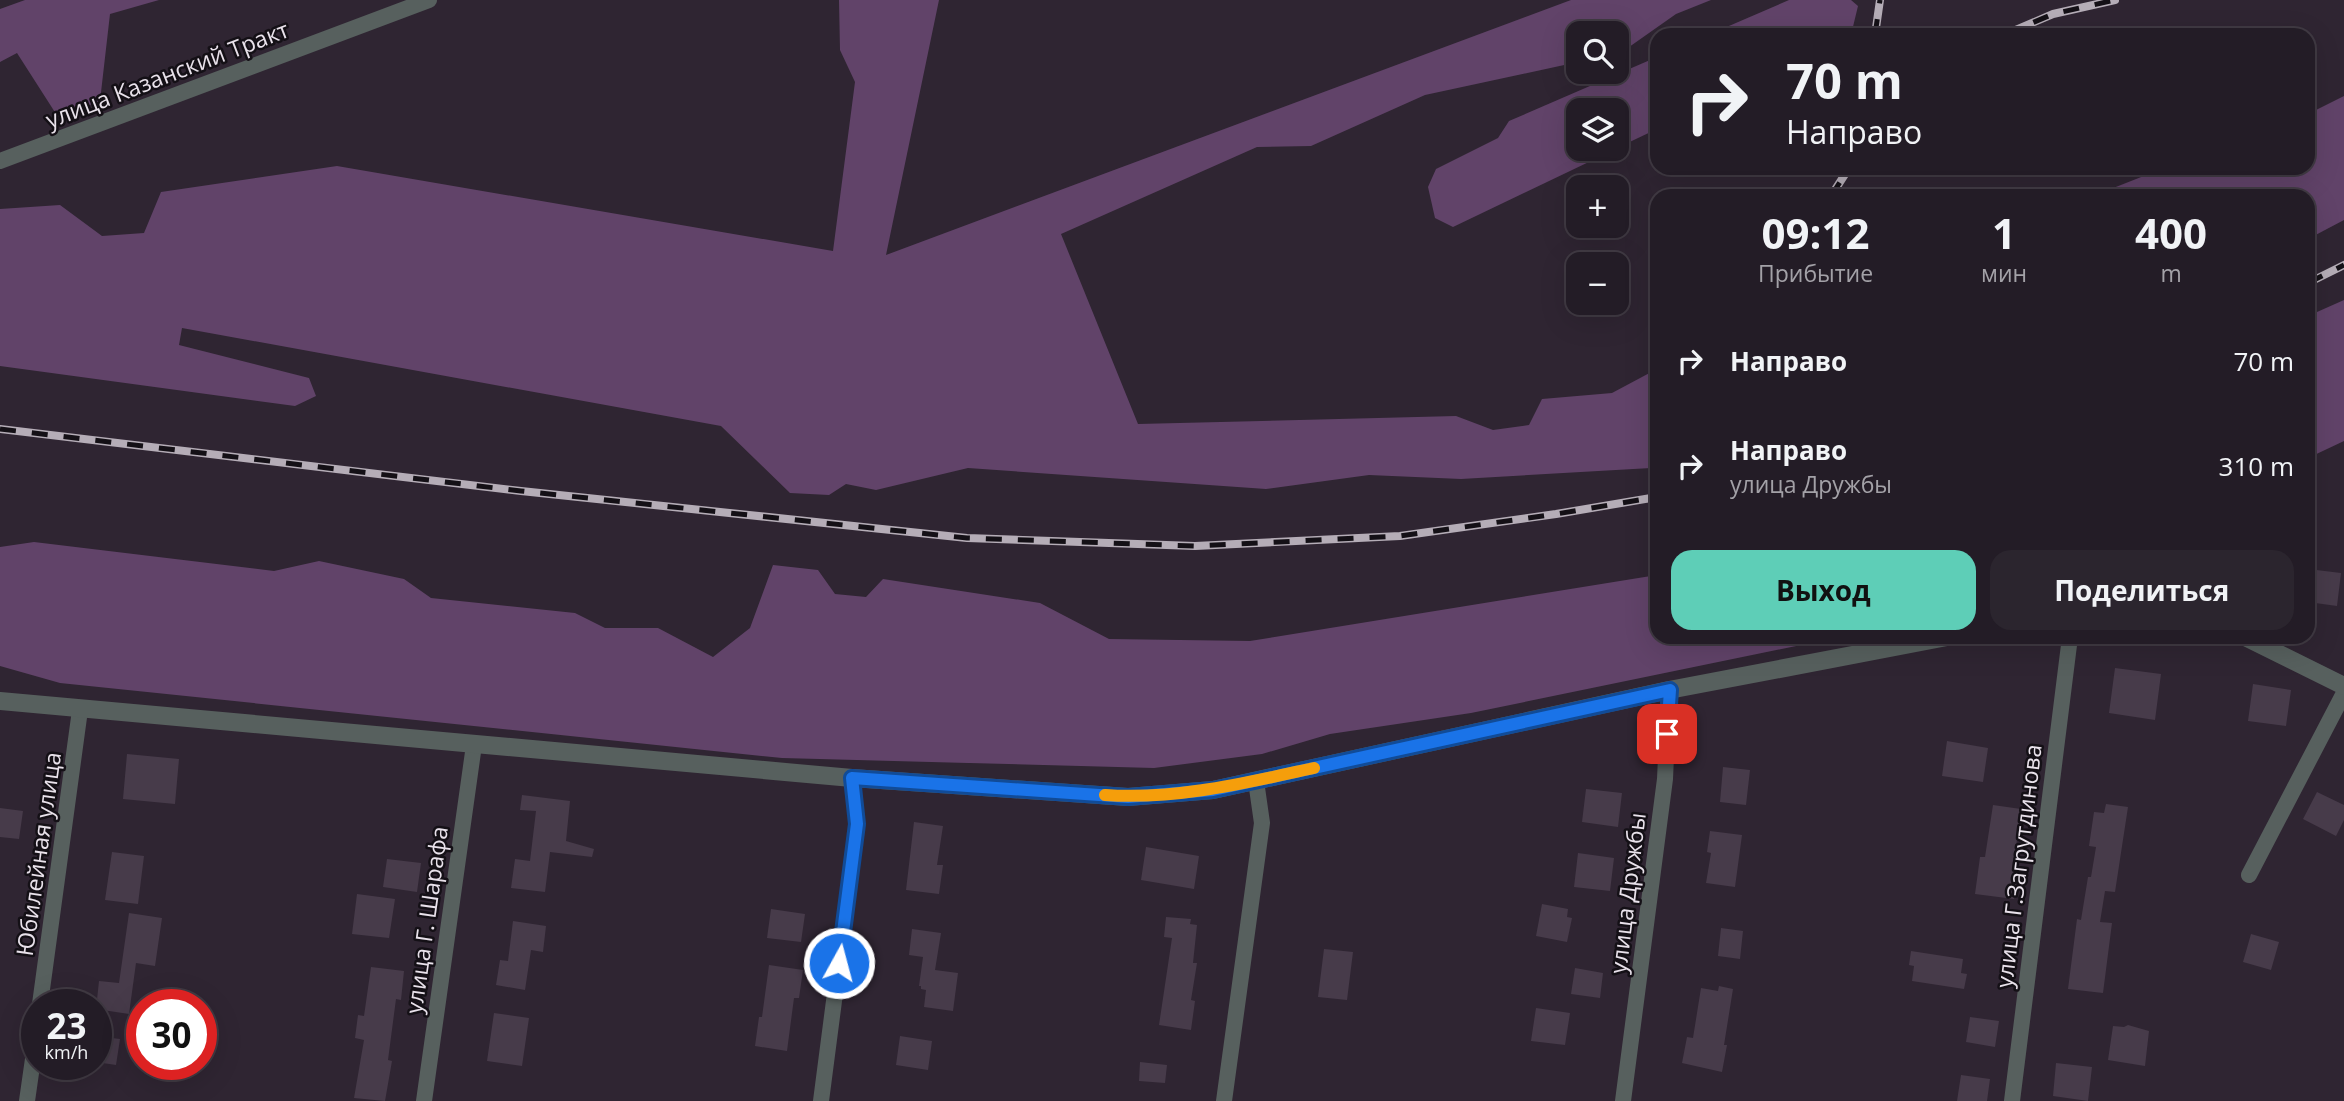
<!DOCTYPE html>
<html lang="ru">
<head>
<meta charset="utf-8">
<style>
	:root { --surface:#231c26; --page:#2b252e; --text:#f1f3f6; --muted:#a3a1a7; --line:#403a43; --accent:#5eceb7 }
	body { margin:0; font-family:"Open Sans",sans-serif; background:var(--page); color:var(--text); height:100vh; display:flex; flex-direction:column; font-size:26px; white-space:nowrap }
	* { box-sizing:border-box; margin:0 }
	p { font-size:23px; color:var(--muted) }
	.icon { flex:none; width:38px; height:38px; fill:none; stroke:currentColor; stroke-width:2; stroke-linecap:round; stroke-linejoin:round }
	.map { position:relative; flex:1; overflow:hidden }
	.details { position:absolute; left:1650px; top:189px; width:665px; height:455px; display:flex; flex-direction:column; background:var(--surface); border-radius:21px; box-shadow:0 7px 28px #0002,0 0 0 2px var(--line) }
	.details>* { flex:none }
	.top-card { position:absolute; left:1650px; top:28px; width:665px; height:147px; border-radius:21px; box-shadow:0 7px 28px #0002,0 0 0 2px var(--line); background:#231c26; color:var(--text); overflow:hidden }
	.buttons { position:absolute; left:1566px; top:21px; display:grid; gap:14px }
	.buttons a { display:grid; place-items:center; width:63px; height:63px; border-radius:14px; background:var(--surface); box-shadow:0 7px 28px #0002,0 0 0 2px var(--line); font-size:35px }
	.speed { position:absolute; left:21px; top:989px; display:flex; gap:14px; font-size:35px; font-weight:700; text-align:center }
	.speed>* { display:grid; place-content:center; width:91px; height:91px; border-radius:50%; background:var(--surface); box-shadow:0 7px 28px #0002,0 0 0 2px var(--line); line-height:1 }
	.speed small { font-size:18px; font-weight:400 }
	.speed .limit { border:10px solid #d22; background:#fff; color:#111 }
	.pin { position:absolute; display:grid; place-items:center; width:60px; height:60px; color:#fff; margin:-30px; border-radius:14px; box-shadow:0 4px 10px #0006 }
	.me { position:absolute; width:77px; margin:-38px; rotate:7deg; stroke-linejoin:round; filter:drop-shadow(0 0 5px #0008) }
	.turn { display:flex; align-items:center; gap:24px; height:147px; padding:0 21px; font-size:32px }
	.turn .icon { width:91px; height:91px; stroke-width:2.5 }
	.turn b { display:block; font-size:49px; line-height:60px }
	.eta { display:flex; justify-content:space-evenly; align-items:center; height:119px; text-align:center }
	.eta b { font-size:42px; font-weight:700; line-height:49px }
	.cta { display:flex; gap:14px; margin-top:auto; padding:14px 21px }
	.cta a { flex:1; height:80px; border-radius:21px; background:var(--accent); color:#111; font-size:28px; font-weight:700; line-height:80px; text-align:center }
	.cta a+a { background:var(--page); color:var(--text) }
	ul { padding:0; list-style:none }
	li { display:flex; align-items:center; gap:21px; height:105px; padding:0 21px }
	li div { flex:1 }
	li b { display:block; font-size:26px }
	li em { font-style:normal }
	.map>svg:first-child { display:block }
	.forest { fill:#614369 }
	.building { fill:#473b4a }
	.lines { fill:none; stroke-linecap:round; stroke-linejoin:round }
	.minor { stroke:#57605e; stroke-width:16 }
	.tertiary { stroke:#57605e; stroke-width:18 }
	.rail-casing { stroke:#b5adb7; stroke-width:8 }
	.rail { stroke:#141016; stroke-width:5; stroke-dasharray:16; stroke-linecap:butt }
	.route-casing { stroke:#114b97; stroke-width:18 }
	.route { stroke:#1a73e8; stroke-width:12 }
	.slow { stroke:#f59e0b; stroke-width:12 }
	.labels { text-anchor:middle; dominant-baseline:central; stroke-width:5; stroke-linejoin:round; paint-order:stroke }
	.street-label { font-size:23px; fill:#e9e2eb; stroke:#141016 }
</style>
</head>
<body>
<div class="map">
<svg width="2344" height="1101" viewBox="0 0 2344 1101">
	<rect width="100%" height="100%" fill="#2f2532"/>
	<path class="forest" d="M25 0H159L110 14 100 101 58 117 17 53 0 62V9Z
		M839 0H939L886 255 1571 0H1711L1676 14 1622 52 1617 53V33H1578V62L1425 95 1311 146 1257 147 1061 234 1138 424 1456 416 1493 430 1529 425 1542 399 1612 393 1657 369V464L1651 468 1461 479 1369 475 1266 489 968 468 876 490 846 484 829 495 790 493 721 426 182 328 179 345 309 378 316 396 295 406 0 366V209L60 205 102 236 144 233 161 192 337 166 833 251 855 82 840 50Z
		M1789 0H1851L1858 6 1851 35H1708Z
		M1657 57V129L1617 148V110H1578V149H1616L1453 227 1435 218 1428 187 1436 169 1498 138 1509 121Z
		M2344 96V220L2308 239V196H2093L2164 168H2308V114Z
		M2344 300V441L2308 458V316Z
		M34 542 274 571 319 561 404 579 431 598 575 613 605 628H658L713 657 750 628 773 565 818 570 835 594 866 597 883 579 1040 603 1109 639 1250 641 1657 575V637H1840L1471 713 1330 734 1262 754 1154 768 782 758 60 683 0 666V547Z"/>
	<path class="building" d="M2308 569 2341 573 2337 606 2308 602Z
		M2115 668 2161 674 2155 720 2109 713Z
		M2253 684 2291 690 2286 726 2248 721Z
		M1947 741 1988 748 1983 782 1942 776Z
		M127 754 179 759 175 804 123 799Z
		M1723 767 1750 770 1746 805 1720 802Z
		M1586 789 1622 793 1618 827 1582 822Z
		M2317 792 2344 805V820L2336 836 2303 819Z
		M522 795 570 801 566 841 594 849 592 857 550 852 545 892 511 888 515 859 530 861 536 811 520 810Z
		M2106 804 2128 807 2115 892 2105 891 2100 922 2112 923 2103 993 2068 989 2077 919 2081 920 2088 877H2091L2096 847 2089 846 2094 812 2104 813Z
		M1993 805 2021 809 2014 862H2019L2014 899 1975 894 1980 857H1985Z
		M0 808 23 811 19 839 0 837Z
		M914 822 943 826 937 865H943L939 894 906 890Z
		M1710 831 1742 835 1735 887 1706 883 1711 853 1707 852Z
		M1146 847 1199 856 1194 889 1141 880Z
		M112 852 144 856 138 904 105 900Z
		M1578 853 1614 858 1610 891 1574 887Z
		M387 859 421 863 417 892 383 887Z
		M357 894 395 899 389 938 352 934Z
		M1542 904 1568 909 1567 917 1572 918 1567 942 1536 936Z
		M771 909 805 914 801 942 767 938Z
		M129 913 162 918 155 966 136 963 129 1014 96 1009 99 981 119 983Z
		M1166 917 1191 919 1190 924 1197 925 1193 963H1197L1191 1000 1195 1001 1191 1030 1159 1025 1172 938 1164 937Z
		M513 921 546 926 543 952 531 950 525 990 496 985 500 960 508 961Z
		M1721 928 1743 931 1740 959 1718 956Z
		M912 929 941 933 935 970 958 973 953 1011 924 1007 926 990 921 989V986H919L923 957 909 955Z
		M2251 934 2279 942 2271 970 2243 962Z
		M1324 949 1353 952 1347 1000 1318 997Z
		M1911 951 1963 959 1961 973 1967 974 1964 989 1912 981 1914 966 1909 965Z
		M769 965 803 970 799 998H794L787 1051 755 1046 759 1017H762Z
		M371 967 404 971 401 1000 396 999 388 1060 392 1061 385 1101 354 1098 364 1040 355 1038 358 1015 364 1016Z
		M1575 968 1603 973 1600 998 1571 994Z
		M1719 986 1733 989 1724 1045H1727L1722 1072 1682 1063 1687 1037 1693 1038 1701 988 1718 991Z
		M1536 1008 1570 1013 1565 1045 1531 1041Z
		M494 1013 529 1018 522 1066 487 1061Z
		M1970 1017 1999 1021 1995 1047 1966 1042Z
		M2128 1025 2149 1031 2145 1066 2108 1060 2113 1026 2124 1027Z
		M96 1036 120 1039 116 1065 96 1062Z
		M900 1036 932 1041 928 1070 896 1065Z
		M1140 1062 1167 1065 1165 1083 1139 1081Z
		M2056 1063 2092 1067 2088 1101 2053 1096Z
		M1961 1075 1990 1079 1987 1101H1957Z"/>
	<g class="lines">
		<path class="minor" d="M0 161 429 0
			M2249 875 2344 693
			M40 1004 80 710
			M27 1101 37 1031
			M424 1101 474 745
			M821 1101 857 824 852 778
			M1224 1101 1262 823 1256 781
			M1623 1101 1665 779 1669 690
			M2012 1101 2070 637"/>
		<path class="tertiary" d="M2245 637 2344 686
			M0 701 852 778 1128 797 1213 790 1669 690 1947 637"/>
		<g class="rail-casing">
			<path id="rail" d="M1875 35 1880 0
				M2004 35 2053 14 2115 0
				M1831 196 1849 168
				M2308 283 2344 265
				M0 429 521 491 967 538 1195 546 1400 536 1556 514 1657 497"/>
		</g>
		<use href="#rail" class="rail"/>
	</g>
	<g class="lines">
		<g class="route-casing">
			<path id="route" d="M839 963 857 824 852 778 1128 797 1213 790 1670 690 1667 734"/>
		</g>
		<use href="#route" class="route"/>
		<path class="slow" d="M1105 795C1176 800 1245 783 1314 768"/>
	</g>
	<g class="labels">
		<g class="street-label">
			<text transform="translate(167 74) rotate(-21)">улица Казанский Тракт</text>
			<text transform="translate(38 854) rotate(-82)">Юбилейная улица</text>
			<text transform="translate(2018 866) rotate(-83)">улица Г.Загрутдинова</text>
			<text transform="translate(1627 893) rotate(-83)">улица Дружбы</text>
			<text transform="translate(426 920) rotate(-82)">улица Г. Шарафа</text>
		</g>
	</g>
</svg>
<div class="buttons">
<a><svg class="icon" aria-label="search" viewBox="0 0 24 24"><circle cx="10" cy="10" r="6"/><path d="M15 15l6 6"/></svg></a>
<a><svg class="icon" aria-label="layers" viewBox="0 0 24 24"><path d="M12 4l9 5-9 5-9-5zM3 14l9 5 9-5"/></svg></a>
<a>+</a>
<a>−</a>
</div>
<div class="speed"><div>23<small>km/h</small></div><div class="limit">30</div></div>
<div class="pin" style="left:1667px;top:734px;background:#d93025"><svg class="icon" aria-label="arrive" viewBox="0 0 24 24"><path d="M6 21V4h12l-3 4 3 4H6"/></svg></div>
<svg class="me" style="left:839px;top:963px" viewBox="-20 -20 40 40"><circle r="17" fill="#1a73e8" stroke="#fff" stroke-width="3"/><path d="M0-11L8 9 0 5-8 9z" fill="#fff"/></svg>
<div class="top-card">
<div class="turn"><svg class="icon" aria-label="right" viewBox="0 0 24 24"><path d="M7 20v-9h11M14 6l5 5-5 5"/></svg><div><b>70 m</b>Направо</div></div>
</div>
<section class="details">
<div class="eta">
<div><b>09:12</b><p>Прибытие</p></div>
<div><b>1</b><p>мин</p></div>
<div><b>400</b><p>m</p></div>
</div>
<ul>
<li><svg class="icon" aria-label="right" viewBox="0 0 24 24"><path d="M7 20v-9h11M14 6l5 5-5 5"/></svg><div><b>Направо</b></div><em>70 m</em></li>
<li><svg class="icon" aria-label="right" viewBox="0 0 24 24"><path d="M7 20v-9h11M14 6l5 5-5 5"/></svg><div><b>Направо</b><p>улица Дружбы</p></div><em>310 m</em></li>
</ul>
<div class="cta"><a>Выход</a><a>Поделиться</a></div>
</section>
</div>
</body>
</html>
